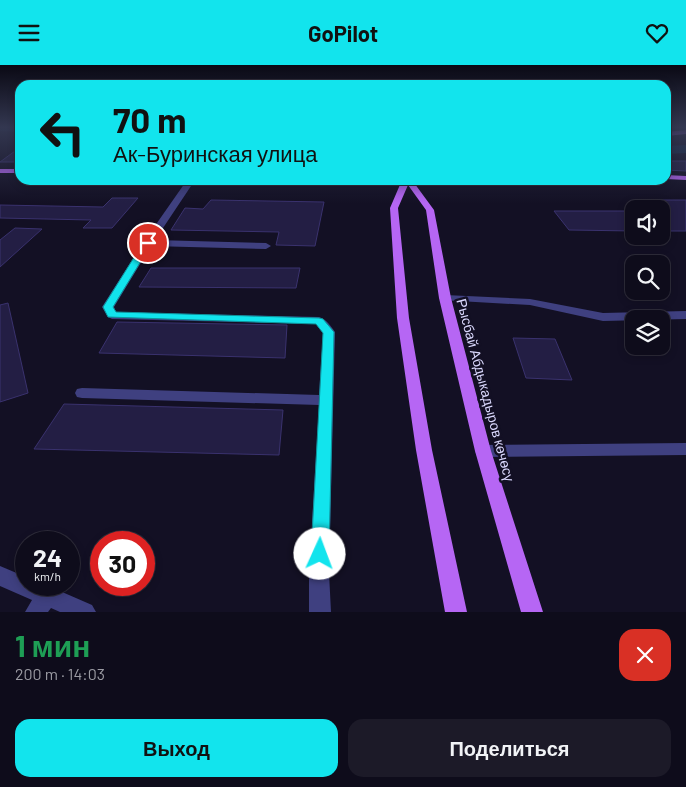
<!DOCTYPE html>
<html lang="ru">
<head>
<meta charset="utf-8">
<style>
	:root { --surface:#0e0c1b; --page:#1c1a28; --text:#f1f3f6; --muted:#9b9ba3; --line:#2e2c3a; --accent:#12e4ed }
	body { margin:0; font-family:Barlow,sans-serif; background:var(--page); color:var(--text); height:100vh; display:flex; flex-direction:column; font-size:19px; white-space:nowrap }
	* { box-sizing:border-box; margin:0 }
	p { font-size:16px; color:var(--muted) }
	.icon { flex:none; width:28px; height:28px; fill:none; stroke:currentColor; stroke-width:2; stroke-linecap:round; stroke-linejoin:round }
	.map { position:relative; height:547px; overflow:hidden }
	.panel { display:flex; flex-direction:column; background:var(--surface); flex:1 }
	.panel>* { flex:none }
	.top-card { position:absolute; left:15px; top:15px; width:656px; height:105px; border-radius:15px; box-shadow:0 2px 8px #0003,0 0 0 1px var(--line); background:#12e4ed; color:#111; overflow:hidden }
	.tools { position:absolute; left:625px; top:135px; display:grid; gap:10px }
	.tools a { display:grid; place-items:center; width:45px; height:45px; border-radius:10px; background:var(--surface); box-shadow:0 2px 8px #0003,0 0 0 1px var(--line); font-size:25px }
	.speed { position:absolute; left:15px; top:466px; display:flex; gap:10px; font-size:25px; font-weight:700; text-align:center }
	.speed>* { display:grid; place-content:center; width:65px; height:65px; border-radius:50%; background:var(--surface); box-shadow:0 2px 8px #0003,0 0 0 1px var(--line); line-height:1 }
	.speed small { font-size:12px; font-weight:400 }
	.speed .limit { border:8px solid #d22; background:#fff; color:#111 }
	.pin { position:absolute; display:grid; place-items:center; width:42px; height:42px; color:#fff; margin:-21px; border:2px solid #fff; border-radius:50%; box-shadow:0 1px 5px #0007 }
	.me { position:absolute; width:55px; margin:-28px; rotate:2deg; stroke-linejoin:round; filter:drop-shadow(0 0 4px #0008) }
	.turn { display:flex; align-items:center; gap:18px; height:105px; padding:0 15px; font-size:22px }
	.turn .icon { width:65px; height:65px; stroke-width:2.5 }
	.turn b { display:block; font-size:35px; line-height:42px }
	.round { display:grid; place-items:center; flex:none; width:52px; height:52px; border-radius:15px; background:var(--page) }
	.overview { display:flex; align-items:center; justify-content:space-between; height:85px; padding:0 15px }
	h1 { font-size:30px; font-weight:700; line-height:38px; color:#1e9e55 }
	.primary-button { display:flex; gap:10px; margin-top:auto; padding:10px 15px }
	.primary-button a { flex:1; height:58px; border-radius:15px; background:var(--accent); color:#111; font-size:20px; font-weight:700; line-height:58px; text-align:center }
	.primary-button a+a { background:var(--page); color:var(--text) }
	header { display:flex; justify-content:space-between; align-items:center; height:65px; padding:0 15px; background:var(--accent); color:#111; font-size:22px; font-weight:700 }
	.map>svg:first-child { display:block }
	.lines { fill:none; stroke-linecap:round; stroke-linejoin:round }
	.canal { fill:#122947; fill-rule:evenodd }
	.building { fill:#231e44; stroke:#3a326e }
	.minor { fill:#3f4080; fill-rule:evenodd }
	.major { fill:#b666f4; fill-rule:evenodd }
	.route { fill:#12e4ed; stroke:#0c949a }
	.labels { text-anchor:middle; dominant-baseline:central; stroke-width:5; stroke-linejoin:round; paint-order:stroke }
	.street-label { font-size:14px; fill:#d9d7fc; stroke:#131024 }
</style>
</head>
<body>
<header><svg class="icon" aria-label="menu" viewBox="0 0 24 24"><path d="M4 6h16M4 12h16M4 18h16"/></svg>GoPilot<svg class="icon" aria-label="heart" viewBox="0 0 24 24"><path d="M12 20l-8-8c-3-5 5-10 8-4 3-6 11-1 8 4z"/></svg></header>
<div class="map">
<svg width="686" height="547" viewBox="0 0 686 547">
	<rect width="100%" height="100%" fill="#131024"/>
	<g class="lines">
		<path class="canal" d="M0 62H20V67L0 66Z
			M686 80V88L666 89V81Z"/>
	</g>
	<path class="building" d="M15 86H20V97H0Z
		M666 96H686V106L666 105Z
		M112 133H138L112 163H83L91 155 0 153V140L103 142Z
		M211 135 324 137 315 181 276 180 279 167 171 165 185 143 203 144Z
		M658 135H686V166H661V146H671Z
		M554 146H634V166L569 165Z
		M15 163 42 164 0 202V175Z
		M151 203H300L296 223 139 222Z
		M8 238 28 328 0 337V240Z
		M117 257 287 260 285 293 99 288Z
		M513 273 555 274 572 315 526 313Z
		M64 339 283 345 279 390 34 384Z"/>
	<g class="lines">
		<path class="minor" d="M187 115H195L155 175 266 178 271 181 266 184 151 181 114 242 116 247 319 252C326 254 331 261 335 267L329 508 331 547H309V508L319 340 82 333 77 332 75 328 77 324 82 323 319 330 323 268 316 259 112 254 108 252 102 242 143 178Z
			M445 230 530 234 603 248 686 246V254L603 256 530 240 441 235 439 233Z
			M686 378V390L483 392 477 391 475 386 477 381 483 380Z
			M0 501 26 512V520H46L92 540 96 547H60L51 543 48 547H25L32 535 0 521Z"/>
		<path class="major" d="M686 65V69L666 71V67Z
			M0 104H20V108H0Z
			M666 110 686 111V115L666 114Z
			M402 115H412L434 145 451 233 491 386 543 547H521L475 386 439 233 426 145 408 120 398 143 409 253 432 385 467 547H445L416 385 397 253 390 143Z"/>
	</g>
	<linearGradient id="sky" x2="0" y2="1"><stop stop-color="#0a0914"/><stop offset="0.45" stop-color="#333750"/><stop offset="1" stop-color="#333750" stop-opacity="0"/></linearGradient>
	<rect width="686" height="138" fill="url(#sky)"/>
	<path class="route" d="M148 176 152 178 113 242 116 247 319 253 323 254 334 267 329 489 326 495 320 497 314 495 311 489 323 268 316 259 108 252 103 242 143 178Z"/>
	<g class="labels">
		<g class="street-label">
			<text transform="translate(486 325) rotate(75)">Рысбай Абдыкадыров көчөсү</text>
		</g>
	</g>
</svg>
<div class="tools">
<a><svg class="icon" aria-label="sound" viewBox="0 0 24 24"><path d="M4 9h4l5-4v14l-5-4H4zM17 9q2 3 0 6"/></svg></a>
<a><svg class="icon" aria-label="search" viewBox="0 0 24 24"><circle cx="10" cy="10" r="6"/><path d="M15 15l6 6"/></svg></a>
<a><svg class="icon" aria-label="layers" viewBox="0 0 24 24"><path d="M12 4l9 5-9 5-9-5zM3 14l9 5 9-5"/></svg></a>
</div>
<div class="speed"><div>24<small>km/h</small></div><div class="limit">30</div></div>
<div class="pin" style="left:148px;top:178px;background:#d93025"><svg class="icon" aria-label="arrive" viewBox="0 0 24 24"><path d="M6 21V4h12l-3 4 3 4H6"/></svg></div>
<svg class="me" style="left:320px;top:489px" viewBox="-20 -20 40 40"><circle r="19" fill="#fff"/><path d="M0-13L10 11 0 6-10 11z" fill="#12e4ed"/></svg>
<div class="top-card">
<div class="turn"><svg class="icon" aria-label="left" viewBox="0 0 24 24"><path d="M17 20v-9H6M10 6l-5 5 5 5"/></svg><div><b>70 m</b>Ак-Буринская улица</div></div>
</div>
</div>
<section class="panel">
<div class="overview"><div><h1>1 мин</h1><p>200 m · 14:03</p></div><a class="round" style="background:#d93025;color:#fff"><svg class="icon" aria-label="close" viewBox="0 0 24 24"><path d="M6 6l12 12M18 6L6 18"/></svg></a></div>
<div class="primary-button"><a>Выход</a><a>Поделиться</a></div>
</section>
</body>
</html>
